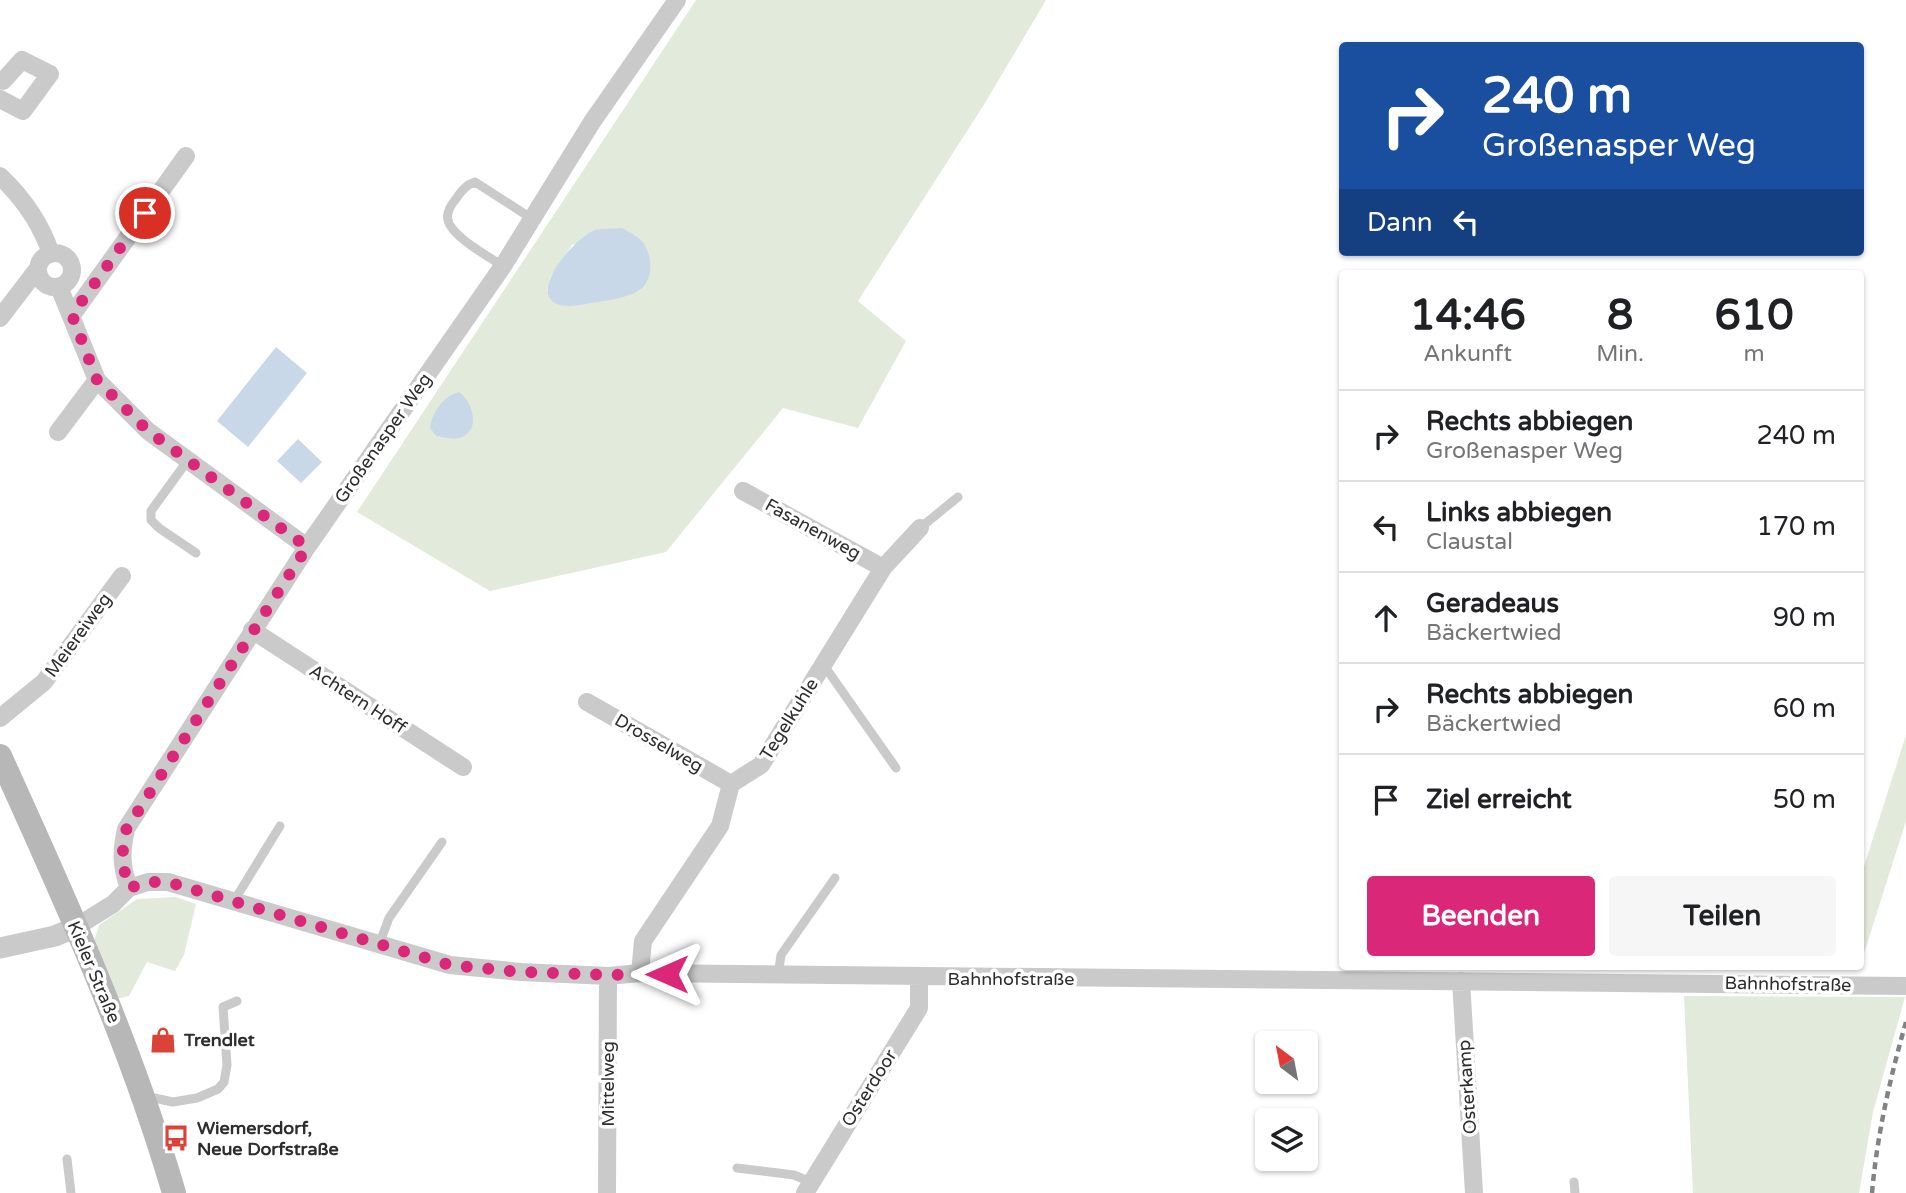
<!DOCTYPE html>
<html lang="de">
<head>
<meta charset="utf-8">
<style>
	:root { --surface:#fff; --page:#f6f6f6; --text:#202124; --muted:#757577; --line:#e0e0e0; --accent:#db2777 }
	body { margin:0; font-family:"Varela Round",sans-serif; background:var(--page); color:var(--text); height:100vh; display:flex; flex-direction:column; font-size:26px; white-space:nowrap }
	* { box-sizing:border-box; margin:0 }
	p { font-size:23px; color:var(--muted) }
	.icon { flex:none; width:38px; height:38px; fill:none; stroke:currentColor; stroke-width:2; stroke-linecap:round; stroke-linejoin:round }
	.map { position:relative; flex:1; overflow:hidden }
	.panel { position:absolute; left:1339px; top:270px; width:525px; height:700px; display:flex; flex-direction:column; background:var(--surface); border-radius:7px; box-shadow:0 2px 5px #0004 }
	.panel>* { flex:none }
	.top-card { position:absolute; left:1339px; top:42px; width:525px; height:214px; border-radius:7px; box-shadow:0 2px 5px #0004; background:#1a4fa0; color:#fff; overflow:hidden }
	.needle { width:46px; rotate:328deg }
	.fabs { position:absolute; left:1255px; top:1031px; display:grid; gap:14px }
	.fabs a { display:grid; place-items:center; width:63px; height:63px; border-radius:7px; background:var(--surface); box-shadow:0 2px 5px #0004; font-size:35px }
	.pin { position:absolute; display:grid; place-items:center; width:60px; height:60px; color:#fff; margin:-30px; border:4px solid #fff; border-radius:50%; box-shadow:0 2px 7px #0007 }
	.me { position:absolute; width:77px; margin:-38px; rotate:270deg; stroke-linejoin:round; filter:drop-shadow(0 0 5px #0008) }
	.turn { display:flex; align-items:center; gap:24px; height:147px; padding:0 28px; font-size:32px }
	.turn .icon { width:91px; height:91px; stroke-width:2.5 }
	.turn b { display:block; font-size:49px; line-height:60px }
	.then { display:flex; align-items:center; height:66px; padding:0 28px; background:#0003; gap:14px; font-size:26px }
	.eta { display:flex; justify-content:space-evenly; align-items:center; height:119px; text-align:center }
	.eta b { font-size:42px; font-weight:700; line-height:49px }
	.cta { display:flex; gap:14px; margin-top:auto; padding:14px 28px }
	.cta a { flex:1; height:80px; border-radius:7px; background:var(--accent); color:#fff; font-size:28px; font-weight:700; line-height:80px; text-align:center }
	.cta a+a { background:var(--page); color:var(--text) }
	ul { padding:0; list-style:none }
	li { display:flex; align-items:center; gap:21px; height:91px; padding:0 28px; border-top:2px solid var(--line) }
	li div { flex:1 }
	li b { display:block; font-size:26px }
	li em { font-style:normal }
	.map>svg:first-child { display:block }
	.green { fill:#e2eadc; fill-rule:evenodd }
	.water { fill:#c9d8e9 }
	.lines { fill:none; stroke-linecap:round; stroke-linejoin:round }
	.service { stroke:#cacaca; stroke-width:9 }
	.minor { stroke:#cacaca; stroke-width:18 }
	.tertiary { stroke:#cacaca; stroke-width:21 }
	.secondary { stroke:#b7b7b7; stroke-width:24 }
	.rail { stroke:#828282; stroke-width:4.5; stroke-dasharray:7 5; stroke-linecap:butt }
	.route { stroke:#db2777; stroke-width:12; stroke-dasharray:0 21.6 }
	.labels { text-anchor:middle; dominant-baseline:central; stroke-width:7; stroke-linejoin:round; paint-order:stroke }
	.street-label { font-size:18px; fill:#2d2d2d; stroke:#fff }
	.poi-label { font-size:18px; font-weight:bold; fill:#2d2d2d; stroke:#fff; text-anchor:start }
</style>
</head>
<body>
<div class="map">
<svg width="1906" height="1193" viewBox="0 0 1906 1193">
	<rect width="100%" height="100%" fill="#fff"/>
	<path class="green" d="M696 0H1046L985 103 858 301 906 341 858 428 783 408 666 552 490 591 357 512ZM573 244 641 290 617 298 575 305 547 291 550 277Z
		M1906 735V821L1860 966V879Z
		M176 897 196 904 184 955 175 971 147 962 129 996 116 999 94 941 99 925 137 899Z
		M1684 996 1905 997 1873 1112 1859 1193H1693Z"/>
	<path class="water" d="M622 228C629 232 640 237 644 244 652 256 654 278 641 289 632 297 602 302 590 303 580 305 567 308 557 304 527 291 577 236 595 230 603 228 614 229 622 228Z
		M276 347 307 373 248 447 217 421Z
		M459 392C473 402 482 431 459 438 452 440 443 437 436 436L430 428C432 413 443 396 459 392Z
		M298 439 322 462 301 483 277 461Z"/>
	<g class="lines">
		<path class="service" d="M503 266C489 257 451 236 448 220 446 213 451 205 455 200 461 192 465 185 475 182L531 218
			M188 460 151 511V520L159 528 196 553
			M920 528 958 497
			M823 664 896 768
			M234 901 280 826
			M379 945 389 918 442 842
			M778 976 781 955 835 878
			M145 1096 173 1102 197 1098 218 1089 224 1082 227 1065 223 1007 237 1001
			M67 1159 71 1193
			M737 1168 794 1175 811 1182
			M1574 1182 1575 1193"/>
		<path class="minor" d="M0 99 23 111 50 74 22 60 3 81
			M0 176C23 198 41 223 51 254
			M38 270a17 17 0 1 1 34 0a17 17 0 1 1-34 0Z
			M59 287 97 380 148 431 307 547
			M72 315 186 156
			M0 318 36 271
			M58 432 97 380
			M743 491 883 568
			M252 630 463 767
			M587 702 731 784
			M0 718 44 682 122 576
			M129 888C121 866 121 852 126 829L307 547 503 266 592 122 677 0
			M76 927 113 904 129 888 148 882H168L450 965 521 972 608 976 640 973C1062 981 1484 978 1906 986
			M640 973 643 941 720 826 731 784 761 765 883 568 920 528
			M1461 981 1474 1193
			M607 1193 608 976
			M805 1193 919 1008V979"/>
		<path class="tertiary" d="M0 948 55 936 76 927"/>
		<path class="secondary" d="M0 756C65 899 130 1042 174 1193"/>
		<path class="rail" d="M1872 1193C1877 1135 1890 1078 1906 1022"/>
	</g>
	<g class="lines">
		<path class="route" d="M145 213 72 315 97 380 148 431 307 547 126 830C121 852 122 866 129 888L148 882H168L450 965 521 972 608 975 667 974"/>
	</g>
	<defs>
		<g id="shop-bare" transform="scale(2.1)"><path d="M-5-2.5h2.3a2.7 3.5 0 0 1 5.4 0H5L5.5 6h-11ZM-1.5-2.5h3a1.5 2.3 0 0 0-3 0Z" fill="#db4339" stroke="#fff" stroke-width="2.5" paint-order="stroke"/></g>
		<g id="bus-bare" transform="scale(2.1)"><path d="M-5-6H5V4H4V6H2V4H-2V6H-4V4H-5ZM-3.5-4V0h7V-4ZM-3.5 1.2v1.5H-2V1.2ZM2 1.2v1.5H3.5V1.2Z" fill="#db4339" stroke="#fff" stroke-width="2.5" paint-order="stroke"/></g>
	</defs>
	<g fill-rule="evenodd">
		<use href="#shop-bare" x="163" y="1040"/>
		<use href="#bus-bare" x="176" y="1138"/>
	</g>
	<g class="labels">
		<g class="street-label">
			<text transform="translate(383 438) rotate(-55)">Großenasper Weg</text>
			<text transform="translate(813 529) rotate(29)">Fasanenweg</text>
			<text transform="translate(78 635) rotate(-54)">Meiereiweg</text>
			<text transform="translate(358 699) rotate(33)">Achtern Hoff</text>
			<text transform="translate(789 719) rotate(-58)">Tegelkuhle</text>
			<text transform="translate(659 743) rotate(30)">Drosselweg</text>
			<text transform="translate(94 972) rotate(67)">Kieler Straße</text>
			<text x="1011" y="979">Bahnhofstraße</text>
			<text transform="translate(1788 984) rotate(1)">Bahnhofstraße</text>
			<text transform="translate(608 1084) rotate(-90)">Mittelweg</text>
			<text transform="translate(1467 1087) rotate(-94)">Osterkamp</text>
			<text transform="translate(869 1088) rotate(-58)">Osterdoor</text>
		</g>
		<g class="poi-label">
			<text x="184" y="1040">Trendlet</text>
			<text x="197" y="1128">Wiemersdorf,<tspan x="197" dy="21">Neue Dorfstraße</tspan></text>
		</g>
	</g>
</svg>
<div class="fabs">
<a><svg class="needle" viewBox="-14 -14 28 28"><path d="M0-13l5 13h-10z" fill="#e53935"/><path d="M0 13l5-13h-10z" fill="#757577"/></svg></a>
<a><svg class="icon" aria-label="layers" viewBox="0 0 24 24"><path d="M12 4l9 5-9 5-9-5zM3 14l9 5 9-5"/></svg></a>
</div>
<div class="pin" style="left:145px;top:213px;background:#d93025"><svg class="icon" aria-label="arrive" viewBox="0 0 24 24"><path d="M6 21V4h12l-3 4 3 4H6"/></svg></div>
<svg class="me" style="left:667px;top:974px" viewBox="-20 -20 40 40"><path d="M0-17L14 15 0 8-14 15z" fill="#db2777" stroke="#fff" stroke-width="4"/></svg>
<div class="top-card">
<div class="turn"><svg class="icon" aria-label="right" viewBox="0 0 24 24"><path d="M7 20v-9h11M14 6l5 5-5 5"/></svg><div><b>240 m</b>Großenasper Weg</div></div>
<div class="then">Dann<svg class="icon" aria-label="left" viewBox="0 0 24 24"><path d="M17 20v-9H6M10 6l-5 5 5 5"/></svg></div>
</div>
<section class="panel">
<div class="eta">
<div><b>14:46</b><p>Ankunft</p></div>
<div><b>8</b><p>Min.</p></div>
<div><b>610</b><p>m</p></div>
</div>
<ul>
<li><svg class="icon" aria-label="right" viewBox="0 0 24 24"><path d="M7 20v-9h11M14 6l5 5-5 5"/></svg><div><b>Rechts abbiegen</b><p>Großenasper Weg</p></div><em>240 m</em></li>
<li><svg class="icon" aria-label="left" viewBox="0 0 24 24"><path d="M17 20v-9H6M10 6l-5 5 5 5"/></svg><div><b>Links abbiegen</b><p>Claustal</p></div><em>170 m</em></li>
<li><svg class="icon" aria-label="ahead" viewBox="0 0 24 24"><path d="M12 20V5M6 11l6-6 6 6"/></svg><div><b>Geradeaus</b><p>Bäckertwied</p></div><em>90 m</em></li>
<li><svg class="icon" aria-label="right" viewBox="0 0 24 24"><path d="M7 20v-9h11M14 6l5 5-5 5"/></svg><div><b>Rechts abbiegen</b><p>Bäckertwied</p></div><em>60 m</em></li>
<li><svg class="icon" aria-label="arrive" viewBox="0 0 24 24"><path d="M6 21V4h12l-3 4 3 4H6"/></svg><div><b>Ziel erreicht</b></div><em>50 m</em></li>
</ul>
<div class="cta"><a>Beenden</a><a>Teilen</a></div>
</section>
</div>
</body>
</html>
